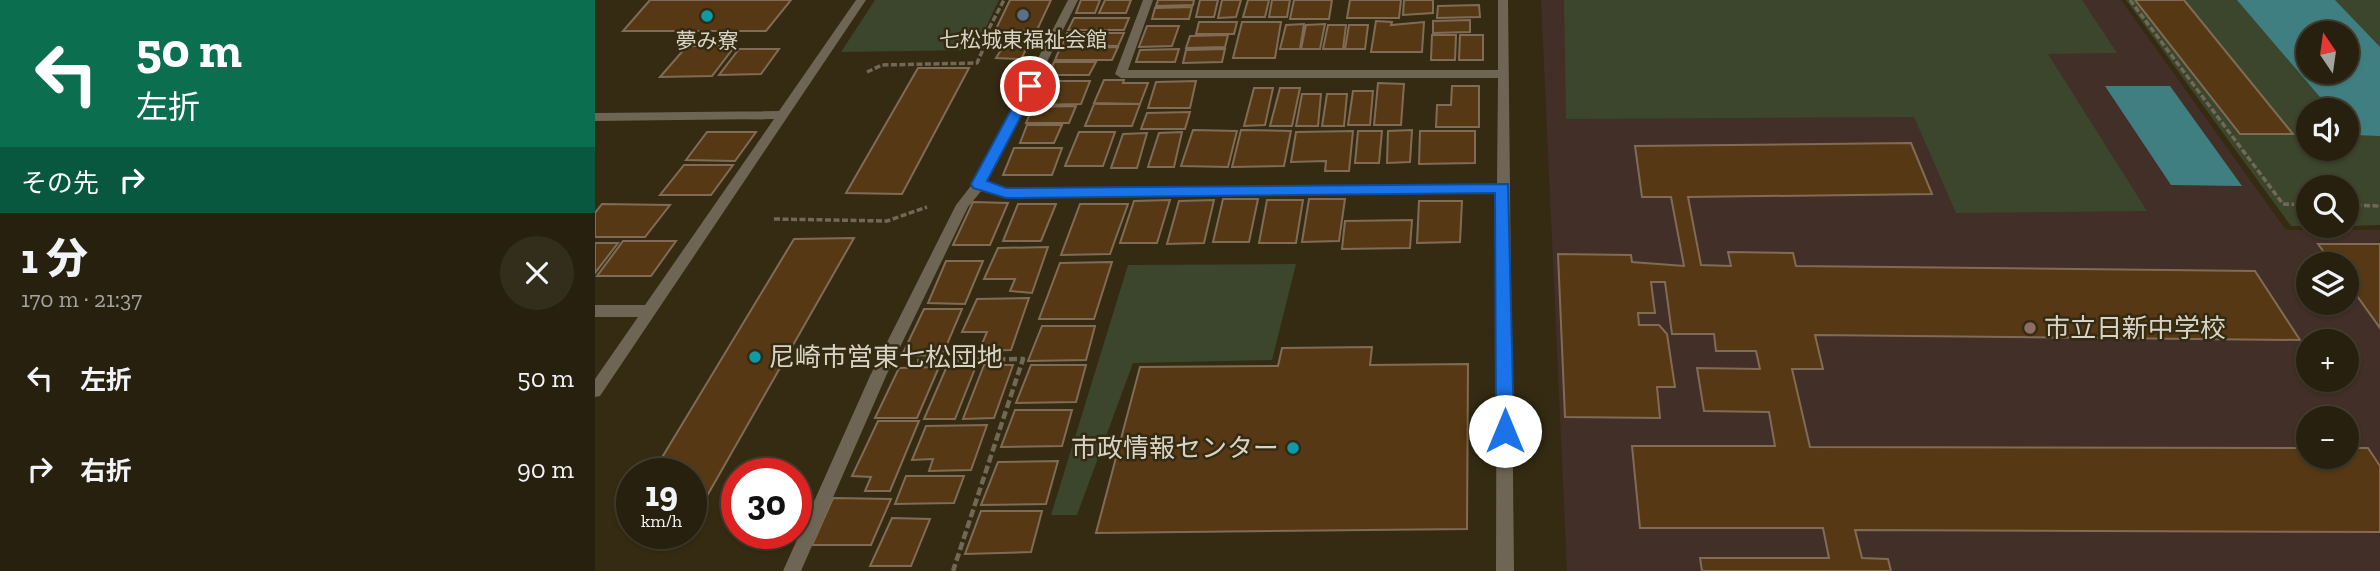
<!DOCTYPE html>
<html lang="ja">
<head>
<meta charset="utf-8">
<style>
	:root { --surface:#27200e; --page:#332d1c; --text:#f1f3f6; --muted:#a4a39e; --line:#433e2e }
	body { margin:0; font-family:"Zilla Slab","Noto Sans JP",serif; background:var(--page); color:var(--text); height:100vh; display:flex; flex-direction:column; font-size:26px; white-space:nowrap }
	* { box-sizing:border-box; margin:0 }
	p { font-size:23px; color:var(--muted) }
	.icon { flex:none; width:38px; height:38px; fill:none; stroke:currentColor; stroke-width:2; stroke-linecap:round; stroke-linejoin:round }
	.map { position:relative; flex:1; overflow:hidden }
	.details { display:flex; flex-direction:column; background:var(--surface); width:595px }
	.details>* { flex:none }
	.guide { background:#0b6e4f; color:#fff; overflow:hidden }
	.needle { width:46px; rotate:347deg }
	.buttons { position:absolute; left:1701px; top:21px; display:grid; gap:14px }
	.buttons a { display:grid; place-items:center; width:63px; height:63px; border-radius:50%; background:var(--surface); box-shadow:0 2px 5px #0004,0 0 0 2px var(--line); font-size:35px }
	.speed { position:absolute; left:21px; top:458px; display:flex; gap:14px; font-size:35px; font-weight:700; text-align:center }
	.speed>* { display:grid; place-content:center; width:91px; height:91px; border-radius:50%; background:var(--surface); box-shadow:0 2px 5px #0004,0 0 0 2px var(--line); line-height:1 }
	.speed small { font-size:18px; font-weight:400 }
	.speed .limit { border:10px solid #d22; background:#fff; color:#111 }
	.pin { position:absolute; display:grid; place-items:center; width:60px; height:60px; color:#fff; margin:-30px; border:4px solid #fff; border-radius:50%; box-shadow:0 2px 7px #0007 }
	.me { position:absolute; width:77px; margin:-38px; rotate:0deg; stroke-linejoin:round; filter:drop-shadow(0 0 5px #0008) }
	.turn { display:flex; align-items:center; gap:24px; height:147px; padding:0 21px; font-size:32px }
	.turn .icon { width:91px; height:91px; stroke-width:2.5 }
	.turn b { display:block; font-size:49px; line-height:60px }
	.then { display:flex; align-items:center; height:66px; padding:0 21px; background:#0003; gap:14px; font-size:26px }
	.round { display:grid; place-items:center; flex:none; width:74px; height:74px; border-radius:37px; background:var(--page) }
	.head { display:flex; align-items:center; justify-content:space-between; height:119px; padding:0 21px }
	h1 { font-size:42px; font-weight:800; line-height:52px }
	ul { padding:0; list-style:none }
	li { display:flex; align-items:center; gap:21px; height:91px; padding:0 21px }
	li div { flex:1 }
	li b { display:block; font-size:26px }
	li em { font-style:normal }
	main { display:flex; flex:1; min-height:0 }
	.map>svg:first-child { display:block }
	.education { fill:#412f28; fill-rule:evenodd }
	.green { fill:#3b462c; fill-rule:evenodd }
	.water { fill:#407f81; fill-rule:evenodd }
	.building { fill:#563914; stroke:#806c56; stroke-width:2 }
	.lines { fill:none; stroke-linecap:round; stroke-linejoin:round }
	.path-far1 { stroke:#716955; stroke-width:3.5; stroke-dasharray:6 2.5; stroke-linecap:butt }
	.path { stroke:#716955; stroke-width:4.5; stroke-dasharray:8 3.5; stroke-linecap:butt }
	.minor { fill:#6f6554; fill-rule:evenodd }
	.route { fill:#1a73e8; stroke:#114b97; stroke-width:2 }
	.service-dot { fill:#5c6f8a; stroke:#342b12; stroke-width:2.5 }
	.culture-dot { fill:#0f9aa8; stroke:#342b12; stroke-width:2.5 }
	.education-dot { fill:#8d6e63; stroke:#342b12; stroke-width:2.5 }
	.labels { text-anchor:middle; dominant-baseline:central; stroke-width:5; stroke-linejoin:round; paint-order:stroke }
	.far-poi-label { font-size:21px; fill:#d9d3c5; stroke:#342b12 }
	.poi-label { font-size:26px; fill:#d9d3c5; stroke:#342b12; text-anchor:start }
</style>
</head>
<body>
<main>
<section class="details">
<div class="guide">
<div class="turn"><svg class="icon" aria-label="left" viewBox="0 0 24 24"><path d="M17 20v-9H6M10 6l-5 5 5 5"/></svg><div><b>50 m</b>左折</div></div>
<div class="then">その先<svg class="icon" aria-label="right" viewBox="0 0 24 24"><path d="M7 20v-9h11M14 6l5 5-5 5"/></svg></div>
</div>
<div class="head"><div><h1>1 分</h1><p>170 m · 21:37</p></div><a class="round"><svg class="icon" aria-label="close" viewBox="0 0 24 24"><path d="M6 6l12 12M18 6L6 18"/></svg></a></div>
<ul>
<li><svg class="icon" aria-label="left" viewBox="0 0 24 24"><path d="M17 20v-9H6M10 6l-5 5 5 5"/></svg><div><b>左折</b></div><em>50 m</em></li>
<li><svg class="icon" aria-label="right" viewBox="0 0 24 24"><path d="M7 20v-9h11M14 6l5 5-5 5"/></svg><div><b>右折</b></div><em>90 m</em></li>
</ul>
</section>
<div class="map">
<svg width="1785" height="571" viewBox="0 0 1785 571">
	<rect width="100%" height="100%" fill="#342b12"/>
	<path class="education" d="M946 0H1526L1691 230H1785V571H972ZM1713 264H1752V303H1713ZM1713 341H1752V380H1713ZM1713 418H1752V457H1713Z"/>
	<path class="green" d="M280 0H404L380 50 246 52Z
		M969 0H1487L1522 53 1453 54 1552 211 1361 213 1319 117 971 119Z
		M1531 0H1785V225L1752 226V187H1713V226H1750H1696ZM1713 33H1752V72H1713ZM1713 110H1752V149H1713Z
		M701 264 677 360 538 363 482 515H456L533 265Z"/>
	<path class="water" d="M1642 0H1740L1785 47V136L1758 135 1752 128V110H1736ZM1713 33H1752V72H1713Z
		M1510 86H1575L1647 186 1576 185Z"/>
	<path class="building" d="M55 0H196L171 31H28Z
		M415 0H456L442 30 400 31Z
		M486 0H505L500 13H481Z
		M510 0H536L531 13H504Z
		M563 0H599L598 5 561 6Z
		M605 0H623L619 17H601Z
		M627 0H646L641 17 623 18Z
		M653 0H674L670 17H648Z
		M677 0H695L692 17H674Z
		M699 0H737L734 19H695Z
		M755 0H806L804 18H752Z
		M809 0H838V13L808 15Z
		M1540 0H1589L1698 134H1645Z
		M884 5 885 17 842 18 843 6Z
		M597 7 594 19H557L560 8Z
		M479 18H534L529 30H473Z
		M875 20V32L838 33V21Z
		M781 21 797 22 796 25 829 22 827 52H776Z
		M604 22H642L639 34H601Z
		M647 22H686L680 58H638Z
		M709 24 705 49H685L691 25Z
		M730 24 725 49H706L711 25Z
		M733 25H751L748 49H728Z
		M754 25H773L770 49H750Z
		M552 26H584L577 46 544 47Z
		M472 33H529L523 46 467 45Z
		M633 35 630 47 591 48 595 36Z
		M837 35H861L860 60H836Z
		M865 35H888V60H864Z
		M409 45 433 46 426 59 401 58Z
		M92 46H140L117 76 65 77Z
		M523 47 517 60H460L465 48Z
		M144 49H184L166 74 124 75Z
		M584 49 580 62H541L545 50Z
		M630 49 627 62 588 63 591 50Z
		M459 62H501L494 75H453Z
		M323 68H374L307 194 251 193Z
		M509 80H529L528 83H553L545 104 499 103Z
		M449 81H495L486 104 440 105Z
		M601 81 595 108H553L561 82Z
		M783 83 809 84 806 125H779Z
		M857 86H884V127H841L842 105H856Z
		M659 88H678L670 125 649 126Z
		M685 88H705L697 126H675Z
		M758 91H778L775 125H753Z
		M707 94H726L723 126H701Z
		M732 94H752L749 126H727Z
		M499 104H545L537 126H490Z
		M481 106 474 123H431L438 107Z
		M595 112 590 129H546L552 113Z
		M432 125H467L459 143H425Z
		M598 130 642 131 633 167 586 166Z
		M646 130 696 131 689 166 637 167Z
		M817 130 815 162 792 163 793 131Z
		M758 131 754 171H730L731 161 696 162 701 132Z
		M763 131H787L784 163H760Z
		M825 131H880V163L824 164Z
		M112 132H161L140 161 91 160Z
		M484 132H520L508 166H470Z
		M587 132 579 167H553L564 133Z
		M552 133 542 168H516L528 134Z
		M1316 143 1337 194 1093 197 1106 265 1136 266 1133 252 1198 253 1201 266 1660 271 1705 340 1220 335 1228 369H1197L1215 447 1713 448V457H1752V448H1773L1785 466V532L1260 530 1267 558 1293 559 1296 571H1107L1105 558H1234L1228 528H1045L1037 446H1180L1174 412 1109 411 1102 368 1165 369 1161 351H1121L1119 334H1077L1070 282H1056L1060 313H1043L1044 325H1064L1072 334 1080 387H1062L1065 418 970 417 963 254 1036 255 1037 262 1089 266 1076 197H1047L1040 146Z
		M419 148H467L457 175H408Z
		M89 165H138L116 195H65Z
		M628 199H663L654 242H618Z
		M714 199H750L744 241 707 242Z
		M575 200 562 243H525L539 201Z
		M619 200 609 243 572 244 584 201Z
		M672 200H708L701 243H664Z
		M824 201H867L865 242 822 243Z
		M378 202 413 203 395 245H358Z
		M7 204 75 205 50 237H0V213Z
		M423 204H461L446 241H408Z
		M485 204H533L515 254 466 255Z
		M817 220 815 248 747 249 750 221Z
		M259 238 96 524V474H57L199 239Z
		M28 241H81L56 276H2Z
		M0 243H23L0 273Z
		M1723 244H1785V328L1752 282V264H1738Z
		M453 247 437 293 415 291 420 279H389L403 248Z
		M351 261H388L370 304 333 303Z
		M517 262 499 319H444L465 263Z
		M434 298 416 350 384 351 392 332H367L382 299Z
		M329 309H367L347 356 307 355Z
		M447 326H500L491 360 433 361Z
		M777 347 775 365 873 364 872 529 501 533 545 367 683 366 687 348Z
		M389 365H418L399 418 368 419Z
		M436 365H491L481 402 421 403Z
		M352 366H381L360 419H329Z
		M344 367 322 418H280L304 368Z
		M420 410H477L467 446 406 447Z
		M283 421H324L295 491H270L276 477 257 476Z
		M392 425 376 470 334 471 338 459 317 460 331 426Z
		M463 461 451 504 386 505 403 462Z
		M311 476H369L359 503 300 504Z
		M238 498 296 499 276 545H217Z
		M386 511H447L436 552 370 554Z
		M297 518 335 519 316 566H275Z"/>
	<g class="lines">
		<path class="path-far1" d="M1535 0 1688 204 1713 205
			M387 36H429
			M390 36 409 0
			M272 72 287 65 382 63 394 36
			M1752 205 1785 206
			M179 219 292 221 332 207"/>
		<path class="path" d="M322 361 428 359 358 571"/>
		<path class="minor" d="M261 0H271L5 396 0 397V379L43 317H0V305H50L179 119 0 121V113L184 111Z
			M473 0H483L392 182 412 188 902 184 903 78H526L520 74 548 0H558L533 70H903V0H913L919 571H901L902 193 411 198 387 190 373 207 291 376 206 571H188L275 376 361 205 379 182Z"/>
	</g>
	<path class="route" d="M435 81 442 86 392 181 411 188 913 184 919 431 917 437 910 439 904 437 901 431 900 193 411 198 378 188 376 184 429 86Z"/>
	<circle class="service-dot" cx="428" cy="15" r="7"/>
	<g class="culture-dot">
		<circle cx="112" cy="16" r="7"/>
		<circle cx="160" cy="357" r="7"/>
		<circle cx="698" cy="448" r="7"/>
	</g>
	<circle class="education-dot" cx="1435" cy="328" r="7"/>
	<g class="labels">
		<g class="far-poi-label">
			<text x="428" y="39">七松城東福祉会館</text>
			<text x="112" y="40">夢み寮</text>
		</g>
		<g class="poi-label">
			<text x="1449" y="328">市立日新中学校</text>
			<text x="174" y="357">尼崎市営東七松団地</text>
			<text x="684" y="448" text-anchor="end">市政情報センター</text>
		</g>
	</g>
</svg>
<div class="buttons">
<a><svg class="needle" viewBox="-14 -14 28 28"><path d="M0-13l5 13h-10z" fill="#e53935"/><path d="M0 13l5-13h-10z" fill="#a4a39e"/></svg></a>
<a><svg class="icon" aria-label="sound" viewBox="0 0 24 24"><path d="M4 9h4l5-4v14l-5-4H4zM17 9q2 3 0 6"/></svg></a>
<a><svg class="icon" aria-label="search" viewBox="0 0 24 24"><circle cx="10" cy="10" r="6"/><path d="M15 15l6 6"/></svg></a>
<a><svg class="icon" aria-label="layers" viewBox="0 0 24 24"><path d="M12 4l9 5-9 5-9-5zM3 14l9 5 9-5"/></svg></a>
<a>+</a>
<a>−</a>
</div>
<div class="speed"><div>19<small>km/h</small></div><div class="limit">30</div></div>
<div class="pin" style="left:435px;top:86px;background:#d93025"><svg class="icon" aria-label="arrive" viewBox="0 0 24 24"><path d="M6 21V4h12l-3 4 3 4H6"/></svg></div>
<svg class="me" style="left:910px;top:431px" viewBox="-20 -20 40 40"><circle r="19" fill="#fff"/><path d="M0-13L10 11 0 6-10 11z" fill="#1a73e8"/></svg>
</div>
</main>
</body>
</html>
